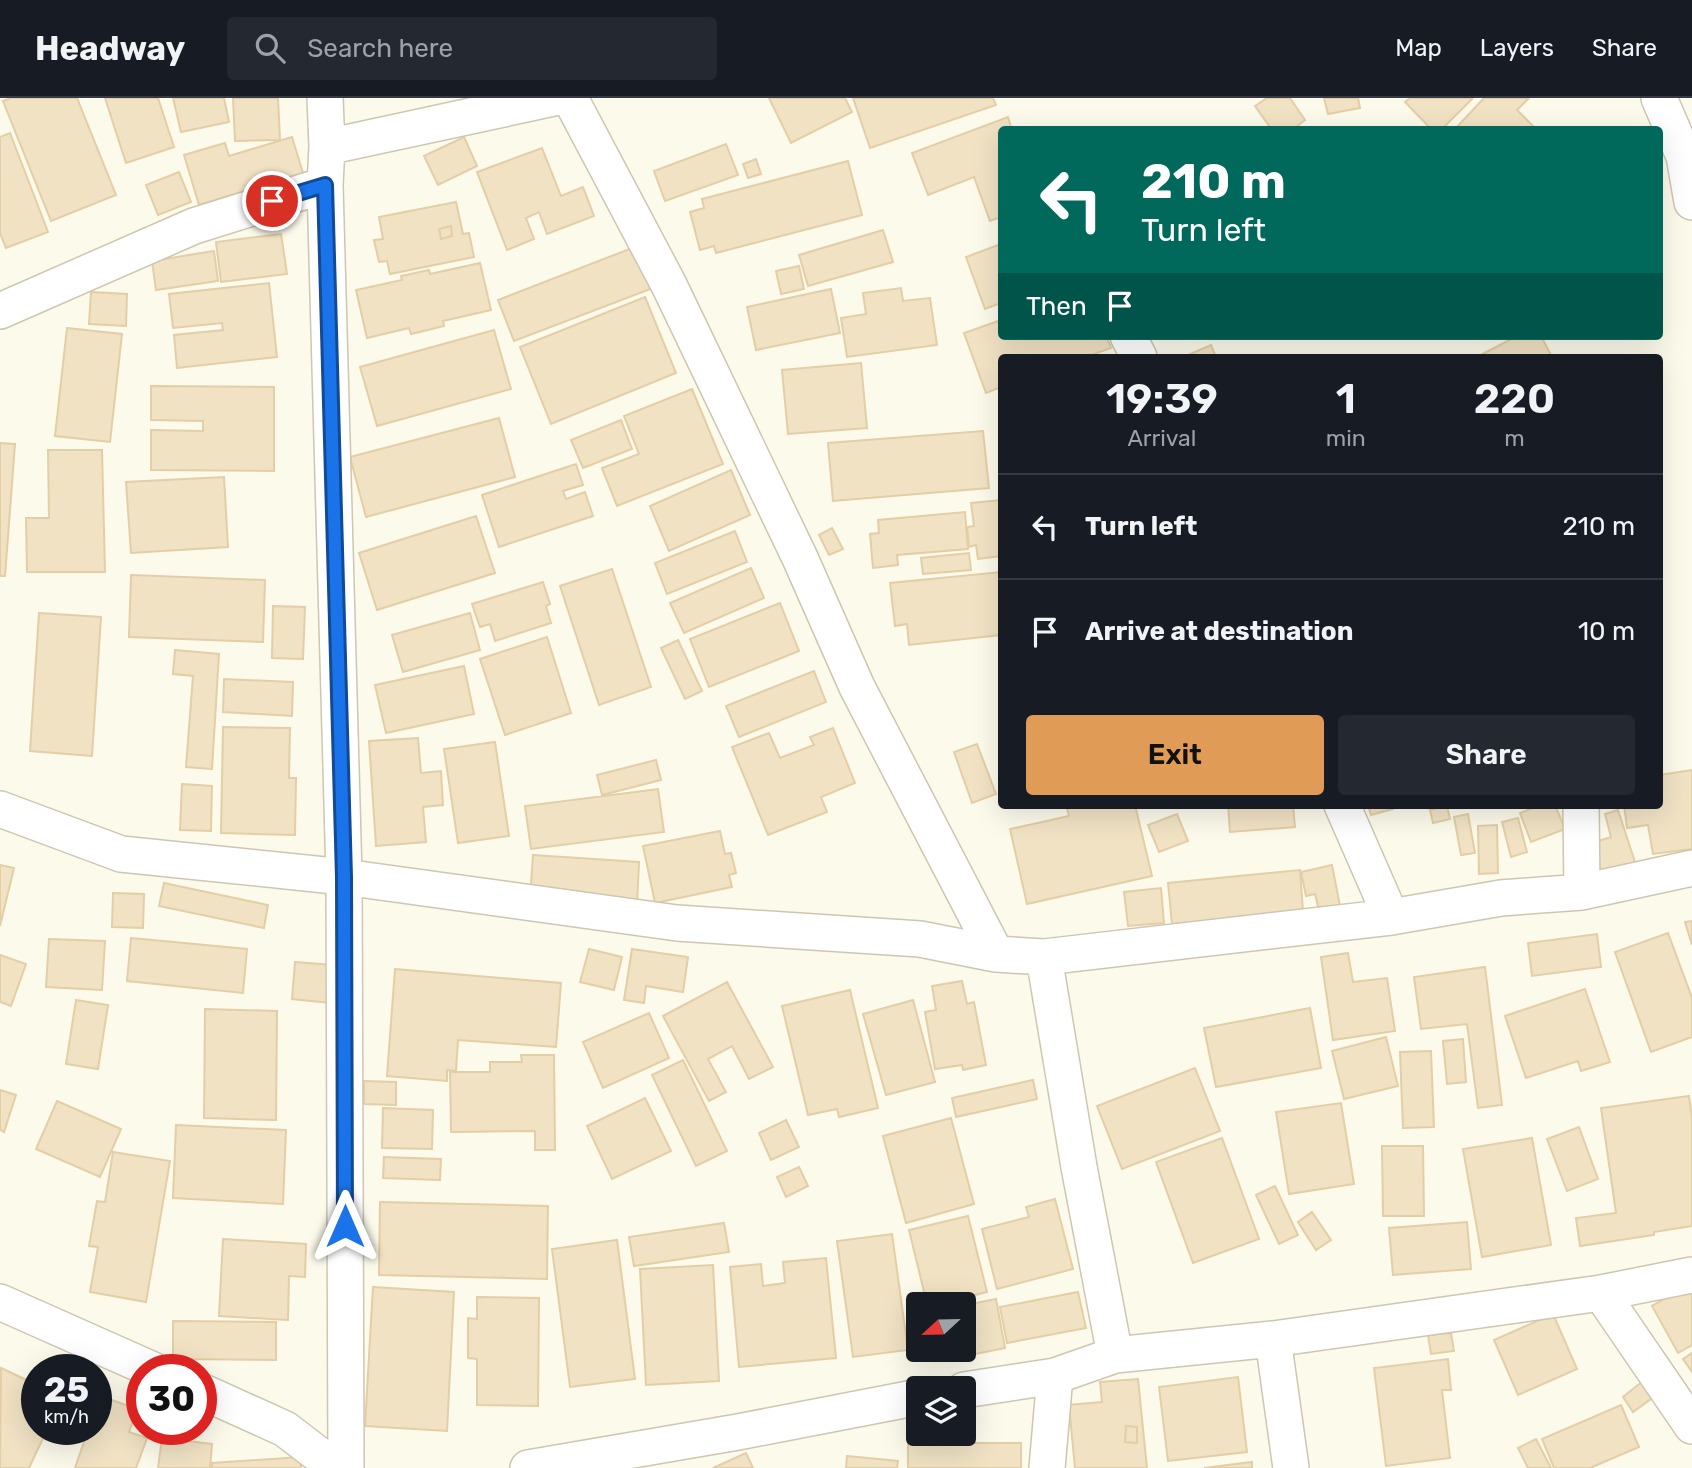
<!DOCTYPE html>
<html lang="en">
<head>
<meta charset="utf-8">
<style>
	:root { --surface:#171b24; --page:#242831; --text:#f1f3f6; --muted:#9ea1a6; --line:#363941; --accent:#e09c56 }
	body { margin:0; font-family:Rubik,sans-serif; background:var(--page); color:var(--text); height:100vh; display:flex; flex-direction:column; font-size:26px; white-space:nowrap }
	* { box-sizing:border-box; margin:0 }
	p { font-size:23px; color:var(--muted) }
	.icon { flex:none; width:38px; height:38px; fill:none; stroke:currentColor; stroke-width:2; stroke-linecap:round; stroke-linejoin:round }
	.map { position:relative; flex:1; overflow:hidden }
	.sheet { position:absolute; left:998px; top:256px; width:665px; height:455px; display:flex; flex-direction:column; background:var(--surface); border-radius:7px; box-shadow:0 7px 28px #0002 }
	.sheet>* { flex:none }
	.hud { position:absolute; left:998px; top:28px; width:665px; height:214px; border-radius:7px; box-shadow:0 7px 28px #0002; background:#00695c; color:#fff; overflow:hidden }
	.needle { width:46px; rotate:248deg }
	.tools { position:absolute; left:906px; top:1194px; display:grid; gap:14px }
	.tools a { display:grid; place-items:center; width:70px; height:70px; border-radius:7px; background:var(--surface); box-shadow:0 7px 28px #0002; font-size:35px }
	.speed { position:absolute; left:21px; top:1256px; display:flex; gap:14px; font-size:35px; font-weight:700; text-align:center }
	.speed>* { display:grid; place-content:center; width:91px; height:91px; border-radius:50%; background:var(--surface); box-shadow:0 7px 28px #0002; line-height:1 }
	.speed small { font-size:18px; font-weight:400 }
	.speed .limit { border:10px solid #d22; background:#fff; color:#111 }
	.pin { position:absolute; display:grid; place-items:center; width:60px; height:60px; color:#fff; margin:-30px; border:4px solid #fff; border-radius:50%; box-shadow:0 2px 7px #0007 }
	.me { position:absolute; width:77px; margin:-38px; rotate:0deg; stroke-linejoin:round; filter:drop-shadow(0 0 5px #0008) }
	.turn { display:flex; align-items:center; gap:24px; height:147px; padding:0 28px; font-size:32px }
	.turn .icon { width:91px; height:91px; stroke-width:2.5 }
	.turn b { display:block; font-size:49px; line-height:60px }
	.then { display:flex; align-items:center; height:66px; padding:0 28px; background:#0003; gap:14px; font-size:26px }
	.eta { display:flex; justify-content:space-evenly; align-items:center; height:119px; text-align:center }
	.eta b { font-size:42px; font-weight:600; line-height:49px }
	.action { display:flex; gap:14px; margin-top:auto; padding:14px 28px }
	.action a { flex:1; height:80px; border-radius:7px; background:var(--accent); color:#111; font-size:28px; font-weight:600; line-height:80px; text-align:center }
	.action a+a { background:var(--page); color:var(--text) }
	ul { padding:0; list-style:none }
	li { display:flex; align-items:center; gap:21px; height:105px; padding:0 28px; border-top:2px solid var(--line) }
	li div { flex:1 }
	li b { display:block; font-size:26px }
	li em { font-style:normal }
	header { display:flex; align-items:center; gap:42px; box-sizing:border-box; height:98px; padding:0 35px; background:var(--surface); border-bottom:2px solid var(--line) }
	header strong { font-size:33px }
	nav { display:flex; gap:38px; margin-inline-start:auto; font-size:24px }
	.search { width:490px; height:63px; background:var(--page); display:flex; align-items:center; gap:18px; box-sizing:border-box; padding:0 24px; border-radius:7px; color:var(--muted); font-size:26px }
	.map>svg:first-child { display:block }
	.building { fill:#f1e2c4; stroke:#e3cea5; stroke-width:2; fill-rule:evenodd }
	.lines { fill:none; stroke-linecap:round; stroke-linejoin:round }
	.street-casing { stroke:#cec6b0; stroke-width:38 }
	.street { stroke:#fff; stroke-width:35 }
	.route-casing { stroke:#114b97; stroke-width:18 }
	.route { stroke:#1a73e8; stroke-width:12 }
</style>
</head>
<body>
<header>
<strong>Headway</strong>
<div class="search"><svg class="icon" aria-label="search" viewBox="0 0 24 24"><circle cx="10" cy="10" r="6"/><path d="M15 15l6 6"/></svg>Search here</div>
<nav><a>Map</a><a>Layers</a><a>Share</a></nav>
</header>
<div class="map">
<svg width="1692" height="1370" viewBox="0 0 1692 1370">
	<rect width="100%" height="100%" fill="#fcfaeb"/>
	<path class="building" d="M11 0H77L116 97 51 123 3 3Z
		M105 0H158L174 49 126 65Z
		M173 0H224L229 24 181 34Z
		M233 0H278L280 42 235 43Z
		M769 0H845L852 14 791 45Z
		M853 0H993L996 7 870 50Z
		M1267 0H1290L1305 22 1292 32H1272L1255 8Z
		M1324 0H1358L1360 10 1328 16Z
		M1410 0H1473L1441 32H1432L1405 4Z
		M1484 0H1529L1517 12 1537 32H1454Z
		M1008 19 1012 32H1001V119L990 123 974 79 928 97 912 55Z
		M10 35 48 134 6 150 0 135V39Z
		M292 39 303 75 199 107 184 57 225 45 229 58Z
		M464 39 477 68 438 87 424 58Z
		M726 46 738 77 665 103 654 73Z
		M542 50 561 98 583 89 594 118 547 136 539 114 526 120 534 141 507 152 477 74Z
		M756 61 761 76 748 80 743 66Z
		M848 63 862 117 716 155 714 148 700 152 690 114 704 110 702 101Z
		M179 74 191 104 158 117 146 87Z
		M456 104 463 136 469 135 474 159 390 176 387 163 379 164 374 142 383 141 379 119ZM451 128 452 138 441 141 439 131Z
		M451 128 452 138 441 141 439 131Z
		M883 132 893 164 808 188 799 157Z
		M281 136 287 176 221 184 216 144Z
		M645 145 661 187 514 243 498 202Z
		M1001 146V205L985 211 966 159Z
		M214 153 218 183 156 192 152 163Z
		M480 165 491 212 443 223 444 228 411 236 409 230 367 240 356 192 402 182 401 178 429 172 430 176Z
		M799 168 804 191 781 196 776 173Z
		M269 185 277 259 177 270 174 237 223 232 222 225 173 230 169 196Z
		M901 190 903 203 930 200 937 247 847 259 841 220 866 216 863 195Z
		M831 191 840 235 756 252 747 209Z
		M91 194 127 196 126 228 89 226Z
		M645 199 676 275 551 326 520 249Z
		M1001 222V238H1106L1111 250 1086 259H1001V289L986 295 964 235Z
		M67 230 122 236 110 344 55 338Z
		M494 232 511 291 377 328 360 269Z
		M1517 238H1541L1552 259H1477Z
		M1211 247 1216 259H1188V257Z
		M861 265 867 330 788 336 782 272Z
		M151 288 274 289V373L151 372V332L203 333V323L151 322Z
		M692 291 723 366 617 408 602 370 639 356 624 318Z
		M499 320 515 379 366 419 350 359Z
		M621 322 632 351 583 370 571 342Z
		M983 333 989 390 833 403 828 345Z
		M0 345 15 346 5 478H0Z
		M48 352H102L105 474H27L26 420H49Z
		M576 366 583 387 563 393 566 401 585 394 593 418 499 449 482 397Z
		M731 372 750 417 669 453 650 408Z
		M224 379 228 449 131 455 126 384Z
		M1001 402V458L978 461 976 447 969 449 967 429 974 428 971 405Z
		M965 414 968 451 897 457 898 467 873 470 870 436 879 435 878 422Z
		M476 418 495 475 377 512 359 455Z
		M832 430 843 451 829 457 819 437Z
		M735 433 747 464 667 496 655 465Z
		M969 455 971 472 923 476 921 460Z
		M751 470 764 500 684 535 670 505Z
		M612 471 651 589 599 607 560 488Z
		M1001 474V537L909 547 907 526 895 528 890 485Z
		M131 477 265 482 263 544 129 539Z
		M543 484 550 506 546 508 551 525 495 543 490 526 480 529 472 506Z
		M780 505 799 553 709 589 690 541Z
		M273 508 305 509 303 561 272 560Z
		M39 515 101 519 92 658 30 653Z
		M470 515 480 552 403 574 392 537Z
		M547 539 571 615 505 637 480 561Z
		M678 542 702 593 685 601 661 550Z
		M175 552 219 556 212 671 186 669 193 578 173 576Z
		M464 568 474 616 386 635 375 587Z
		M814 573 826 604 739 639 726 608Z
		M224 581 293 584 292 618 223 614Z
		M223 629 290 630 289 680H296L295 737 221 735Z
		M833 630 855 685 821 699 827 714 768 737 732 649 769 635 780 660 814 647 810 639Z
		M418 640 421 675 441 673 443 707 423 709 426 744 376 748 369 643Z
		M495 644 509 738 458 745 444 651Z
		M977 646 996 696 972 705 954 654Z
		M656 662 661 682 602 697 597 677Z
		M1692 672V751L1653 756 1648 727 1627 730 1624 707H1659V677Z
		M182 686 212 688 211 733 180 732Z
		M658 691 664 734 531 751 525 708Z
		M1066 707H1135L1152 778 1027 806 1010 731 1069 718Z
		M1228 707H1293L1295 729 1230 734Z
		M1368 707H1392L1393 711 1371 717Z
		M1541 707H1555L1565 731 1531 744 1520 715Z
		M1447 708 1450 721 1433 725 1430 712Z
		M1618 712 1636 767 1602 778 1592 745 1611 739 1605 716Z
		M1177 716 1188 743 1159 754 1148 727Z
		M1468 716 1475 755 1461 757 1454 719Z
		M1518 720 1527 754 1511 759 1502 724Z
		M1497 727 1498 775 1479 776 1478 728Z
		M720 733 725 756 731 755 736 775 729 777 732 789 655 805 643 748Z
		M533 757 639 764 637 807 530 800Z
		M0 767 14 770 0 828Z
		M1332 767 1340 808 1319 812 1315 796 1306 798 1301 774Z
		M1300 772 1303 813 1226 820 1227 825 1203 828 1202 823 1172 826 1168 785Z
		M164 785 268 807 264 830 159 808Z
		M1161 790 1164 825 1128 828 1124 794Z
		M113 795 144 796 143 830 112 829Z
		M1692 823V847L1685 824Z
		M1668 835 1692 900V939L1651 954 1615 854Z
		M1597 836 1601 869 1532 878 1528 845Z
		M131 840 247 851 243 895 127 883Z
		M49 841 105 843 102 892 46 889Z
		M589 851 622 859 614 892 580 884Z
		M632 851 688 859 683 894 646 888 644 905 624 902Z
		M1348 855 1353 884 1387 880 1395 933 1333 942 1321 859Z
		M0 857 26 866 11 908 0 904Z
		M295 864 333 867 330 905 292 901Z
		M1485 869 1502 1007 1478 1010 1467 926 1421 931 1414 879Z
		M395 871 561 885 556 949 458 942 456 973 447 972V983L387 978Z
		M962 883 967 906 974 904 986 967 963 972 962 967 935 971 925 914 936 912 932 888Z
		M727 884 773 969 749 981 732 948 708 961 726 994 709 1003 663 918Z
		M1585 891 1610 964 1581 973 1578 963 1526 980 1505 918Z
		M850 892 878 1010 839 1019 837 1011 808 1017 782 908Z
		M76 902 108 907 98 971 66 966Z
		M913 902 935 984 886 997 863 916Z
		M1310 910 1321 970 1216 989 1204 930Z
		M205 911 277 913 276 1022 204 1020Z
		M649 915 669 960 603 990 583 944Z
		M1386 939 1398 988 1344 1001 1332 953Z
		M1463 941 1466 984 1447 986 1443 943Z
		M1431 953 1434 1029 1403 1030 1400 954Z
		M521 957H554L555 1052H535V1033L451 1034 450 974H490V964H522Z
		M683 962 727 1053 696 1068 652 977Z
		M1195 970 1220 1033 1122 1071 1097 1008Z
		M1033 982 1037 1001 956 1019 952 1000Z
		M364 983 396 984V1007L364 1006Z
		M0 992 16 997 4 1034 0 1032Z
		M1689 998 1692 1020V1128L1654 1134V1137L1580 1148 1576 1120 1616 1115 1601 1010Z
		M645 1000 671 1053 612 1081 587 1028Z
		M57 1003 121 1031 100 1079 36 1051Z
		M1341 1005 1354 1086 1289 1096 1276 1014Z
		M383 1010 433 1012 432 1051 382 1050Z
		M951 1020 974 1106 906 1125 883 1038Z
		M786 1022 799 1049 771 1062 759 1035Z
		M176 1027 286 1032 283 1106 173 1100Z
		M1579 1029 1598 1081 1567 1093 1547 1041Z
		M1222 1040 1259 1141 1193 1165 1156 1064Z
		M1532 1040 1551 1147 1482 1159 1463 1051Z
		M1382 1048H1423L1424 1118H1383Z
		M113 1054 170 1063 146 1204 90 1194 98 1149 89 1148 97 1103 105 1104Z
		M384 1059 441 1061 440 1082 383 1080Z
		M799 1069 808 1088 786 1099 777 1079Z
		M1275 1088 1298 1137 1279 1146 1256 1097Z
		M1055 1101 1073 1171 997 1191 982 1131 1029 1119 1026 1109Z
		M380 1104 548 1108 547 1181 379 1177Z
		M1312 1114 1331 1142 1316 1152 1298 1124Z
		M968 1118 987 1194 939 1206H927L909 1132Z
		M1467 1124 1471 1171 1393 1177 1389 1130Z
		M724 1125 729 1154 634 1168 629 1139Z
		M892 1136 908 1252 853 1259 837 1143Z
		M223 1141 306 1146 305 1179 289 1178 288 1222 219 1218Z
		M617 1142 635 1281 570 1289 552 1151Z
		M826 1160 836 1260 739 1269 730 1169 761 1166 763 1188 785 1185 783 1164Z
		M713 1167 719 1283 646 1287 640 1171Z
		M1692 1185V1247L1678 1255 1652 1208Z
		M373 1189 454 1194 447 1333 365 1328Z
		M1078 1194 1086 1230 1007 1245 1000 1209Z
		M477 1199 539 1200 538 1308 477 1307V1261L468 1260V1220L477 1221Z
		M996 1201 1005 1250 975 1256 966 1207Z
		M1553 1216 1577 1271 1518 1297 1494 1242Z
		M173 1223 276 1224V1262L173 1261Z
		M1451 1235 1454 1253 1431 1256 1428 1237Z
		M1692 1255V1274L1683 1261Z
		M1448 1261 1451 1292H1442L1450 1360 1386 1368 1374 1270Z
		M1 1270 37 1287V1332H47L29 1370H0Z
		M1238 1279 1247 1354 1168 1363 1159 1289Z
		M1138 1281 1147 1370H1075L1069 1307 1102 1304 1100 1284ZM1126 1328 1137 1329V1345L1125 1344Z
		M1643 1283 1655 1298 1633 1314 1623 1299Z
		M101 1298 137 1311 129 1334 147 1340 136 1370H75L88 1332H96V1310Z
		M1621 1307 1639 1349 1590 1370H1554L1542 1341Z
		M1126 1328 1137 1329V1345L1125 1344Z
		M162 1340 212 1346 210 1370H158Z
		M1536 1341 1551 1370H1528L1518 1350Z
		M908 1345H1021V1370H908Z
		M746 1355 753 1370H713Z
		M847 1358 898 1363 897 1370H846Z
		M300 1359 301 1370H212V1365Z
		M1252 1364V1370H1204Z"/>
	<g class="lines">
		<g class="street-casing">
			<path id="street" d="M325 0 327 49 325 87 344 779 346 1370
				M570 0 669 187 800 460 857 589 996 856
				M1659 0 1684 58 1692 104
				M327 49 554 0
				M0 213 194 128 325 87
				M1128 238 1139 259
				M1342 707 1391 819
				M1581 707 1582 794
				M0 711 121 756 344 779 677 825 920 841 996 856 1044 859 1391 819 1501 800 1582 794 1692 770
				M1044 859 1079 1069 1115 1257
				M1601 1195 1692 1328
				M0 1204 153 1272
				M1273 1241 1291 1370
				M964 1292 1055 1278 1115 1257 1273 1241 1601 1195 1692 1177
				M201 1293 285 1331 336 1370
				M528 1370 738 1334 919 1299
				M1047 1370 1055 1278"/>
		</g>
		<use href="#street" class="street"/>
	</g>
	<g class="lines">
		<g class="route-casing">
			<path id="route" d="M272 103 325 87 344 779 345 1128"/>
		</g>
		<use href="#route" class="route"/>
	</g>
</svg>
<div class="tools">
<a><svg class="needle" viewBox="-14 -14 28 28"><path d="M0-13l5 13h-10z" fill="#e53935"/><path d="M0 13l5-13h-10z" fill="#9ea1a6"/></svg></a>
<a><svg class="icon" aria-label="layers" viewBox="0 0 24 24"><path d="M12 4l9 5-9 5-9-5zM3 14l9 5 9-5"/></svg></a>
</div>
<div class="speed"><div>25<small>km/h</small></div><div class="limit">30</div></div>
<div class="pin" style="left:272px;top:103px;background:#d93025"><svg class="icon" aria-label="arrive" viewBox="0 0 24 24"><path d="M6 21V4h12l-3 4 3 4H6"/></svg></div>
<svg class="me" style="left:345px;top:1128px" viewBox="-20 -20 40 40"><path d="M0-17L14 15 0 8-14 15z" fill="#1a73e8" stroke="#fff" stroke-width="4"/></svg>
<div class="hud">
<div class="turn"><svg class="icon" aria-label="left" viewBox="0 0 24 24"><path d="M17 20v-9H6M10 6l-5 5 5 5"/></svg><div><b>210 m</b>Turn left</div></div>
<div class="then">Then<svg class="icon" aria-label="arrive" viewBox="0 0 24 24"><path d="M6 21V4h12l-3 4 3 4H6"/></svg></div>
</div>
<section class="sheet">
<div class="eta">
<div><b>19:39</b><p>Arrival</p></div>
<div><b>1</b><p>min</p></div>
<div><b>220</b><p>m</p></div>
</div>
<ul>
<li><svg class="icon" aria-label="left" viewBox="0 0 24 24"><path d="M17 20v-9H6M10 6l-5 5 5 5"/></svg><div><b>Turn left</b></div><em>210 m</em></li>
<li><svg class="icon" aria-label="arrive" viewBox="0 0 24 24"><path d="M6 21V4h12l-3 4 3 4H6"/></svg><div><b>Arrive at destination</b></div><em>10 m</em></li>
</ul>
<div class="action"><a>Exit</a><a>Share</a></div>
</section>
</div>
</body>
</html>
